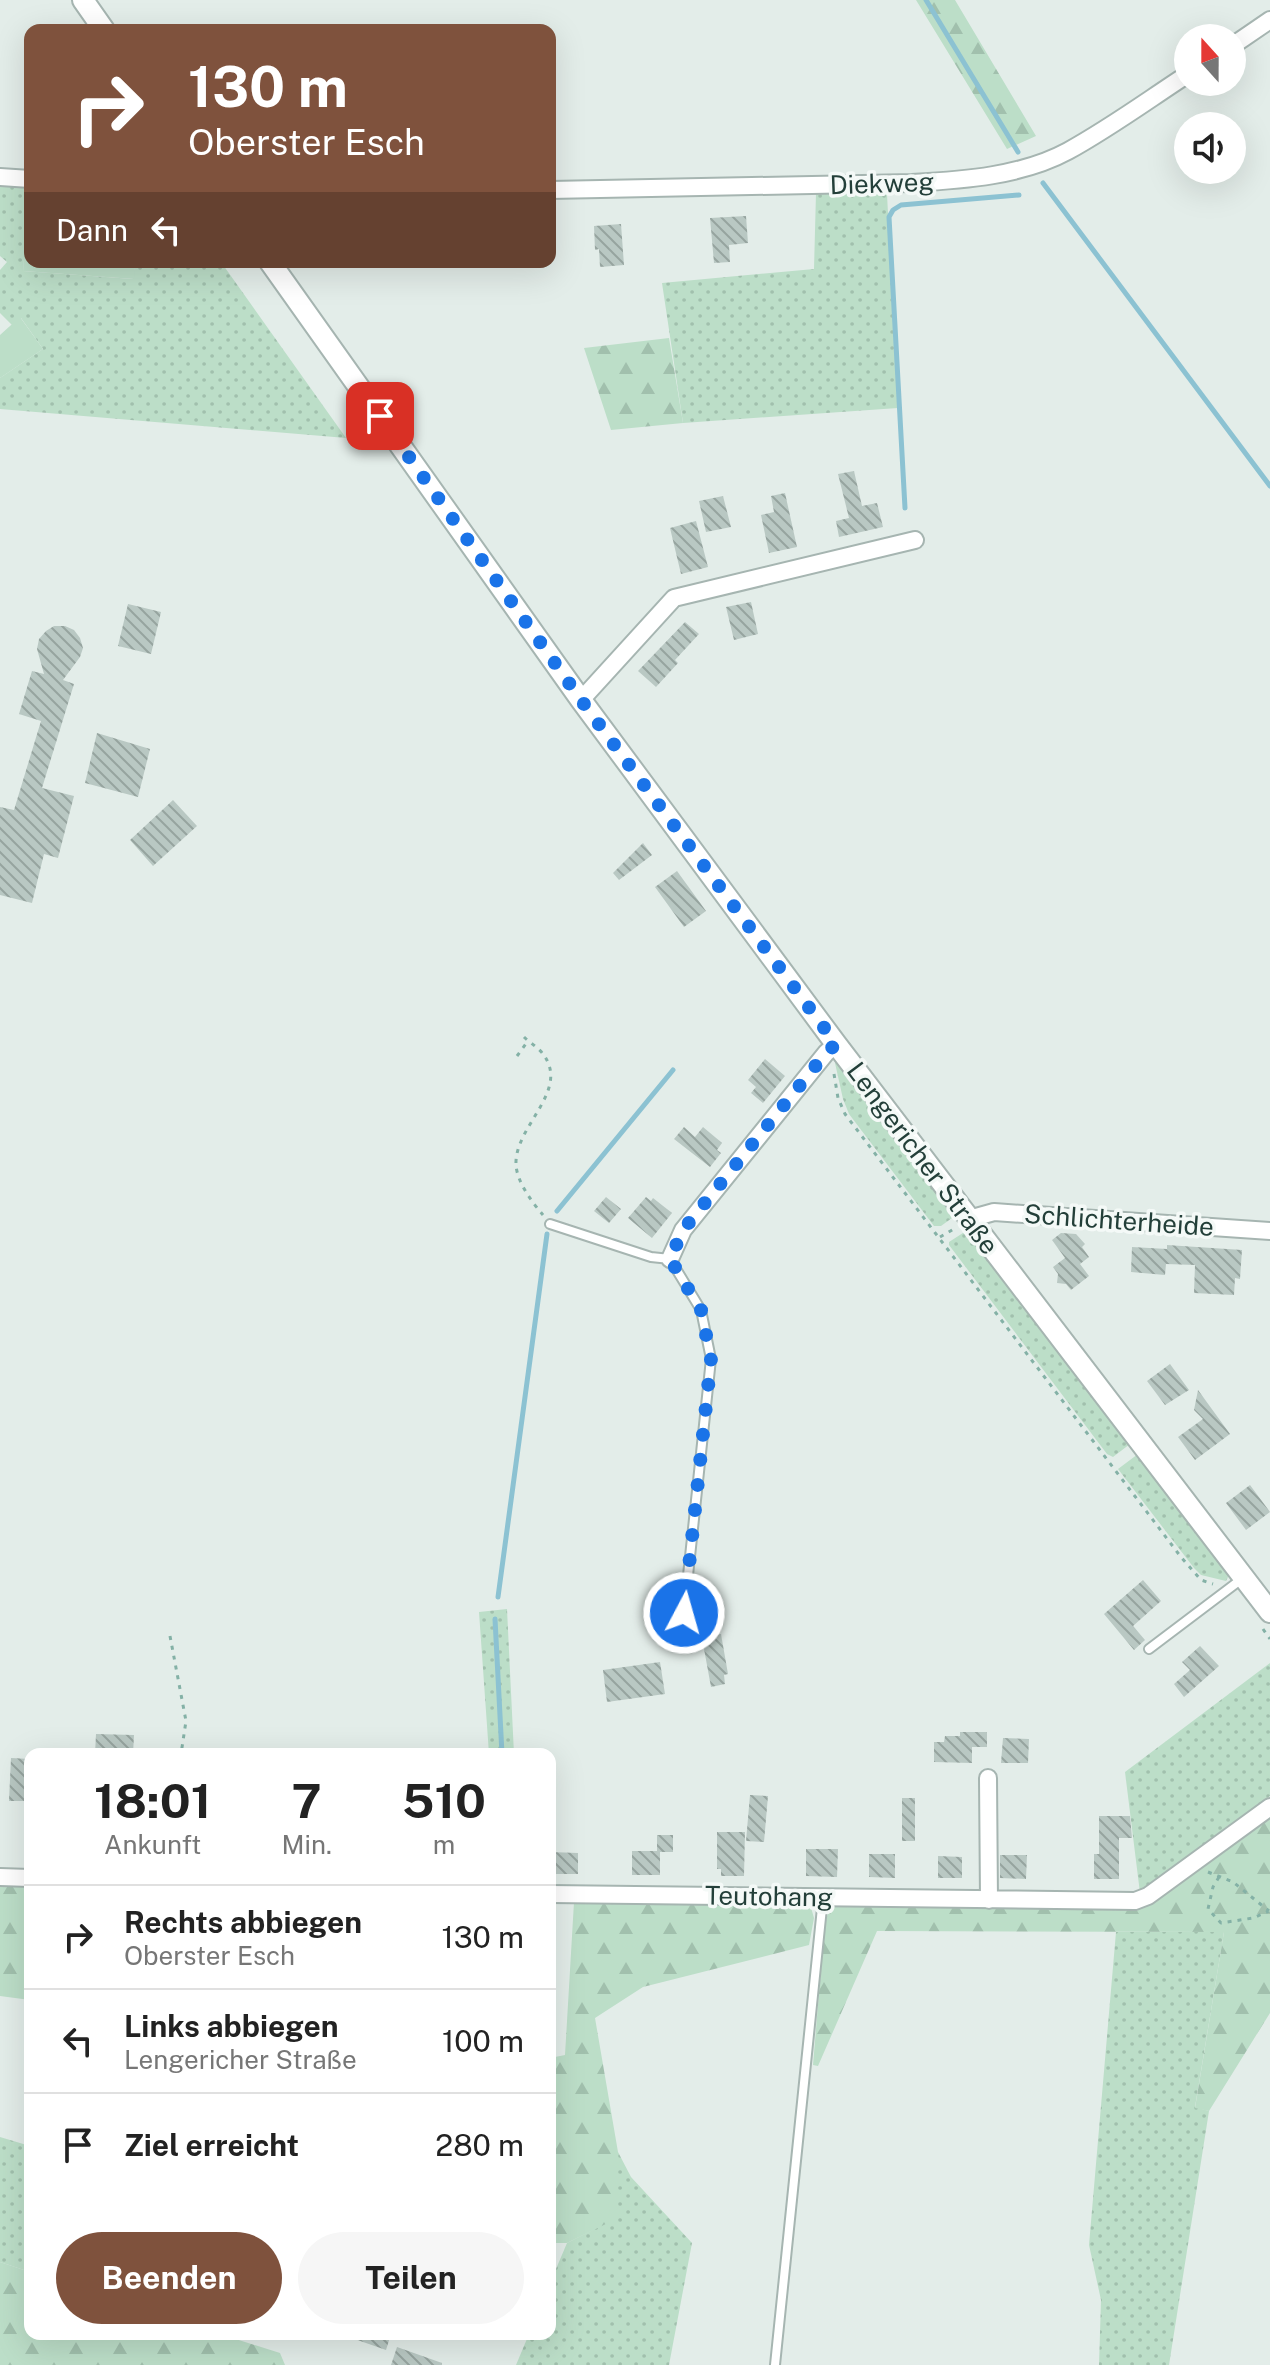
<!DOCTYPE html>
<html lang="de">
<head>
<meta charset="utf-8">
<style>
	:root { --surface:#fff; --page:#f6f6f6; --text:#222; --muted:#767676; --line:#e0e0e0; --accent:#7f523d }
	body { margin:0; font-family:"Public Sans",sans-serif; background:var(--page); color:var(--text); height:100vh; display:flex; flex-direction:column; font-size:30px; white-space:nowrap }
	* { box-sizing:border-box; margin:0 }
	p { font-size:26px; color:var(--muted) }
	.icon { flex:none; width:44px; height:44px; fill:none; stroke:currentColor; stroke-width:2; stroke-linecap:round; stroke-linejoin:round }
	.map { position:relative; flex:1; overflow:hidden }
	.panel { position:absolute; left:24px; top:1748px; width:532px; height:592px; display:flex; flex-direction:column; background:var(--surface); border-radius:16px; box-shadow:0 8px 32px #0002 }
	.panel>* { flex:none }
	.top-card { position:absolute; left:24px; top:24px; width:532px; height:244px; border-radius:16px; box-shadow:0 8px 32px #0002; background:#7f523d; color:#fff; overflow:hidden }
	.needle { width:52px; rotate:339deg }
	.fabs { position:absolute; left:1174px; top:24px; display:grid; gap:16px }
	.fabs a { display:grid; place-items:center; width:72px; height:72px; border-radius:50%; background:var(--surface); box-shadow:0 8px 32px #0002; font-size:40px }
	.pin { position:absolute; display:grid; place-items:center; width:68px; height:68px; color:#fff; margin:-34px; border-radius:16px; box-shadow:0 4px 12px #0006 }
	.me { position:absolute; width:88px; margin:-44px; rotate:6deg; stroke-linejoin:round; filter:drop-shadow(0 0 6px #0008) }
	.turn { display:flex; align-items:center; gap:28px; height:168px; padding:0 32px; font-size:36px }
	.turn .icon { width:104px; height:104px; stroke-width:2.5 }
	.turn b { display:block; font-size:56px; line-height:68px }
	.then { display:flex; align-items:center; height:76px; padding:0 32px; background:#0003; gap:16px; font-size:30px }
	.eta { display:flex; justify-content:space-evenly; align-items:center; height:136px; text-align:center }
	.eta b { font-size:48px; font-weight:700; line-height:56px }
	.action { display:flex; gap:16px; margin-top:auto; padding:16px 32px }
	.action a { flex:1; height:92px; border-radius:48px; background:var(--accent); color:#fff; font-size:32px; font-weight:700; line-height:92px; text-align:center }
	.action a+a { background:var(--page); color:var(--text) }
	ul { padding:0; list-style:none }
	li { display:flex; align-items:center; gap:24px; height:104px; padding:0 32px; border-top:2px solid var(--line) }
	li div { flex:1 }
	li b { display:block; font-size:30px }
	li em { font-style:normal }
	.map>svg:first-child { display:block }
	.grass { fill:url(#grass-dots) }
	.forest { fill:url(#forest-firs) }
	.garden { fill:#bcdec8 }
	.lines { fill:none; stroke-linecap:round; stroke-linejoin:round }
	.stream { stroke:#8cc2d2; stroke-width:5 }
	.building { fill:url(#building-back-hatch) }
	.service-casing { stroke:#a6b5b1; stroke-width:12 }
	.minor-casing { stroke:#a6b5b1; stroke-width:20 }
	.tertiary-casing { stroke:#a6b5b1; stroke-width:24 }
	.path { stroke:#84b1a6; stroke-width:3; stroke-dasharray:4 6; stroke-linecap:butt }
	.service { stroke:#fff; stroke-width:8 }
	.minor { stroke:#fff; stroke-width:16 }
	.tertiary { stroke:#fff; stroke-width:20 }
	.route { stroke:#1a73e8; stroke-width:14; stroke-dasharray:0 25.2 }
	.labels { text-anchor:middle; dominant-baseline:central; stroke-width:7; stroke-linejoin:round; paint-order:stroke }
	.street-label { font-size:26px; fill:#233f39; stroke:#f4f9f7 }
</style>
</head>
<body>
<div class="map">
<svg width="1270" height="2365" viewBox="0 0 1270 2365">
	<defs>
		<pattern id="grass-dots" width="8" height="8" patternUnits="userSpaceOnUse" patternTransform="scale(2)"><rect width="8" height="8" fill="#bcdec8"/><path d="M2 2h.1M6 6h.1" fill="none" stroke="#a1c0ad" stroke-width="1.8" stroke-linecap="round"/></pattern>
		<pattern id="forest-firs" width="22" height="20" patternUnits="userSpaceOnUse" patternTransform="scale(2)"><rect width="22" height="20" fill="#bcdec8"/><path d="M5 1l3.5 6h-7zM16 11l3.5 6h-7z" fill="#a1c0ad"/></pattern>
		<pattern id="building-back-hatch" width="6" height="6" patternUnits="userSpaceOnUse" patternTransform="scale(2)"><rect width="6" height="6" fill="#b9c8c3"/><path d="M-1 5l2 2M0 0l6 6M5-1l2 2" fill="none" stroke="#96a49f"/></pattern>
	</defs>
	<rect width="100%" height="100%" fill="#e3ede9"/>
	<path class="grass" d="M0 184 30 186 23 271 133 279 135 262H221L346 438 0 409V378L43 349 21 318 12 325 0 313V270L7 262 0 256Z
		M816 193 887 194 898 408 683 423 662 283 814 269Z
		M840 1062 952 1210V1218L941 1226H934L849 1114 843 1099 835 1063Z
		M966 1231 1130 1444 1113 1457 1107 1454 949 1245V1242Z
		M1138 1454 1230 1573 1226 1581 1201 1575 1194 1568 1118 1469Z
		M507 1609 514 1754H489L479 1612Z
		M1270 1663V1796L1140 1893 1125 1772Z
		M1116 1932H1224L1195 2107 1209 2111 1169 2365H1099L1101 2300 1089 2245Z
		M0 2137 30 2146V2272L0 2262Z
		M618 2152 631 2177 692 2243 669 2365H516L529 2334H550V2283L567 2243 618 2217Z"/>
	<path class="forest" d="M916 0H955L1036 136 1007 149Z
		M669 338 683 423 611 430 584 348Z
		M1270 1818V2013L1209 2111 1195 2108 1224 1932 877 1931 818 2066 813 2065 825 1921 832 1904 1144 1906Z
		M0 1868 30 1869V2000L0 1996Z
		M574 1902 810 1904 814 1918 809 1945 643 1987 595 2018 618 2152V2218L567 2243H550V2058L565 2055Z
		M0 2262 30 2272V2334H220L280 2353 285 2365H0Z"/>
	<path class="garden" d="M27 208H30V262H135L134 279 23 271Z
		M20 317 43 349 0 378V335Z"/>
	<g class="lines">
		<path class="stream" d="M926 0 1018 152
			M1043 183 1270 486
			M905 508 889 217 893 210 901 205 1019 195
			M557 1211 673 1070
			M498 1597 547 1234
			M495 1619 502 1754"/>
	</g>
	<path class="building" d="M746 216 748 243 729 245 730 262 714 263 710 218Z
		M621 224 624 265 600 267 599 249 595 250 594 226Z
		M854 471 862 506 877 503 883 527 839 537 836 521 849 518 838 474Z
		M785 493 797 547 769 553 761 515 774 512 771 496Z
		M723 496 731 527 706 532 699 501Z
		M696 521 708 567 681 574 670 528Z
		M751 602 758 634 734 640 726 607Z
		M128 604 161 612 151 654 118 646Z
		M685 622 699 634 675 660 678 663 656 687 638 671Z
		M54 626H65L74 630 80 638 83 648 80 657 63 680 74 684 42 788 74 796 58 858 44 854 32 903 0 895V807L14 810 41 721 19 714 32 671 44 674 37 649 39 639 46 631Z
		M97 733 150 749 138 797 85 783Z
		M173 800 197 826 153 866 130 840Z
		M643 843 652 855 619 880 613 873Z
		M677 871 706 911 684 927 655 887Z
		M765 1059 785 1076 763 1103 751 1093 756 1087 748 1080Z
		M684 1127 695 1137 703 1127 722 1143 717 1150 721 1153 710 1167 674 1139Z
		M606 1197 621 1209 609 1223 594 1211Z
		M646 1197 651 1201 653 1198 672 1213 652 1238 628 1218Z
		M1061 1233 1076 1234 1085 1244 1082 1247 1089 1257 1080 1264 1089 1276 1071 1290 1066 1284 1057 1283 1058 1274 1053 1267 1065 1258 1052 1240Z
		M1167 1245 1242 1250 1240 1279 1235 1278 1234 1295 1194 1293 1195 1265 1166 1264 1165 1275 1131 1272 1132 1247 1167 1249Z
		M1170 1364 1189 1390 1165 1405 1147 1381Z
		M1198 1390 1230 1434 1195 1460 1178 1437 1203 1419 1194 1410Z
		M1250 1485 1270 1512 1246 1530 1226 1503Z
		M1143 1580 1161 1601 1133 1626 1145 1640 1134 1650 1104 1614Z
		M721 1634 728 1674 724 1675 725 1684 711 1687 702 1638Z
		M1200 1646 1219 1666 1184 1697 1174 1684 1190 1670 1182 1662Z
		M660 1662 665 1694 607 1702 603 1670Z
		M960 1732H987V1747H972V1763L934 1762V1742H944L945 1736H960Z
		M96 1734 134 1735 133 1754H95Z
		M1003 1738 1029 1739 1028 1763H1001Z
		M11 1758 30 1759V1792H27V1801H9Z
		M750 1795 768 1796 764 1842 746 1841Z
		M902 1798H915V1841H902Z
		M1099 1816H1130L1132 1838H1119V1879H1094V1854H1099Z
		M717 1832H745L744 1876H721V1869H717Z
		M657 1835H673V1852H660V1875H632V1851H657Z
		M806 1849H838L837 1877 806 1876Z
		M550 1852 578 1853V1874H550Z
		M869 1854H895V1878L869 1877Z
		M1000 1855H1027L1026 1879 1000 1878Z
		M938 1856 962 1857V1878H938Z
		M347 2334H391L386 2350 346 2336Z
		M397 2347 442 2363V2365H391Z"/>
	<g class="lines">
		<g class="service-casing">
			<path id="service" d="M550 1224 651 1257 670 1259 701 1310 711 1359 684 1613
				M1149 1649 1243 1578
				M775 2365 823 1898"/>
		</g>
		<g class="minor-casing">
			<path id="minor" d="M1232 46 1270 20
				M0 177 30 179
				M550 190 912 183C964 180 1022 176 1068 151 1110 128 1148 100 1188 74
				M581 700 674 598 915 540
				M969 1219 994 1212 1270 1231
				M670 1259 683 1230 826 1053 836 1044
				M988 1778 989 1900
				M0 1877 30 1878
				M550 1894 1135 1901 1148 1896 1270 1807"/>
		</g>
		<g class="tertiary-casing">
			<path id="tertiary" d="M83 0 104 30
				M270 262 581 700 836 1044 1270 1612"/>
		</g>
		<path class="path" d="M524 1037C530 1043 539 1048 543 1054 571 1091 514 1126 516 1165 517 1182 532 1202 543 1215
			M517 1056 528 1041
			M834 1074 838 1098 845 1114 1181 1557 1201 1580 1213 1584
			M940 1237 954 1229
			M1263 1629 1270 1639
			M170 1636 186 1721 181 1754
			M1208 1872 1233 1882 1269 1911
			M1219 1877 1213 1887 1208 1909 1221 1923 1253 1918 1269 1911"/>
		<use href="#service" class="service"/>
		<use href="#minor" class="minor"/>
		<use href="#tertiary" class="tertiary"/>
	</g>
	<g class="lines">
		<path class="route" d="M380 416 581 700 836 1044 826 1053 683 1230 670 1259 701 1310 711 1359 684 1613"/>
	</g>
	<g class="labels">
		<g class="street-label">
			<text transform="translate(882 183) rotate(-2)">Diekweg</text>
			<text transform="translate(923 1158) rotate(53)">Lengericher Straße</text>
			<text transform="translate(1119 1220) rotate(4)">Schlichterheide</text>
			<text transform="translate(769 1896) rotate(1)">Teutohang</text>
		</g>
	</g>
</svg>
<div class="fabs">
<a><svg class="needle" viewBox="-14 -14 28 28"><path d="M0-13l5 13h-10z" fill="#e53935"/><path d="M0 13l5-13h-10z" fill="#767676"/></svg></a>
<a><svg class="icon" aria-label="sound" viewBox="0 0 24 24"><path d="M4 9h4l5-4v14l-5-4H4zM17 9q2 3 0 6"/></svg></a>
</div>
<div class="pin" style="left:380px;top:416px;background:#d93025"><svg class="icon" aria-label="arrive" viewBox="0 0 24 24"><path d="M6 21V4h12l-3 4 3 4H6"/></svg></div>
<svg class="me" style="left:684px;top:1613px" viewBox="-20 -20 40 40"><circle r="17" fill="#1a73e8" stroke="#fff" stroke-width="3"/><path d="M0-11L8 9 0 5-8 9z" fill="#fff"/></svg>
<div class="top-card">
<div class="turn"><svg class="icon" aria-label="right" viewBox="0 0 24 24"><path d="M7 20v-9h11M14 6l5 5-5 5"/></svg><div><b>130 m</b>Oberster Esch</div></div>
<div class="then">Dann<svg class="icon" aria-label="left" viewBox="0 0 24 24"><path d="M17 20v-9H6M10 6l-5 5 5 5"/></svg></div>
</div>
<section class="panel">
<div class="eta">
<div><b>18:01</b><p>Ankunft</p></div>
<div><b>7</b><p>Min.</p></div>
<div><b>510</b><p>m</p></div>
</div>
<ul>
<li><svg class="icon" aria-label="right" viewBox="0 0 24 24"><path d="M7 20v-9h11M14 6l5 5-5 5"/></svg><div><b>Rechts abbiegen</b><p>Oberster Esch</p></div><em>130 m</em></li>
<li><svg class="icon" aria-label="left" viewBox="0 0 24 24"><path d="M17 20v-9H6M10 6l-5 5 5 5"/></svg><div><b>Links abbiegen</b><p>Lengericher Straße</p></div><em>100 m</em></li>
<li><svg class="icon" aria-label="arrive" viewBox="0 0 24 24"><path d="M6 21V4h12l-3 4 3 4H6"/></svg><div><b>Ziel erreicht</b></div><em>280 m</em></li>
</ul>
<div class="action"><a>Beenden</a><a>Teilen</a></div>
</section>
</div>
</body>
</html>
